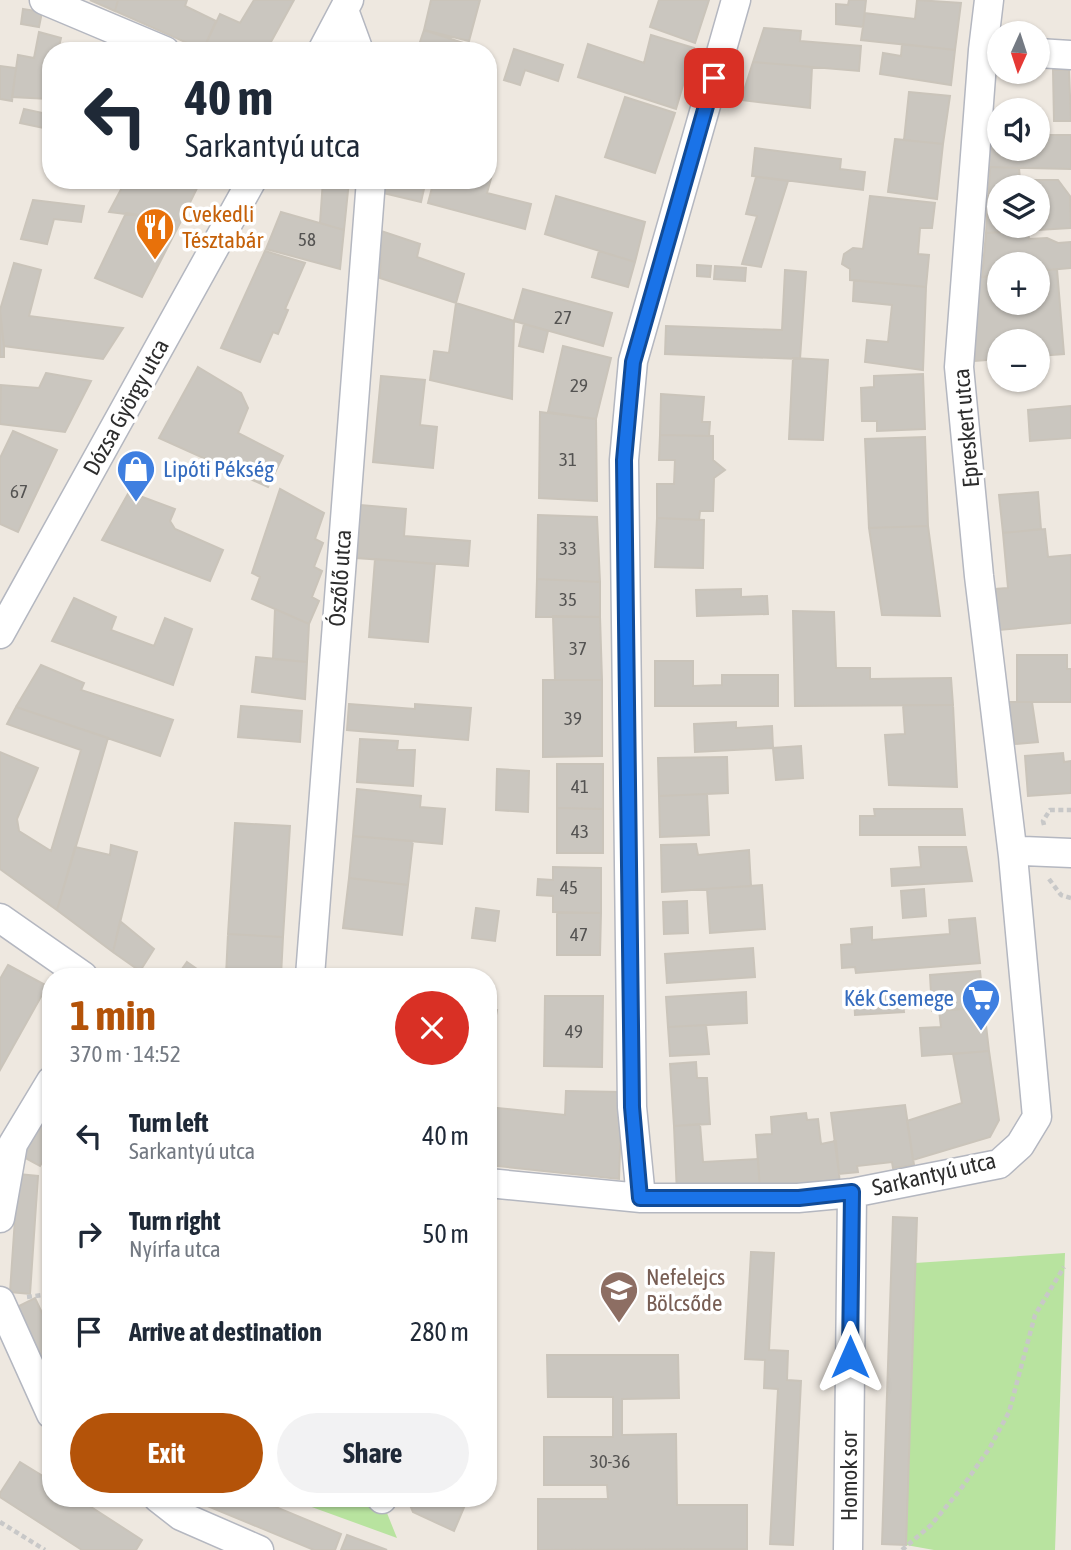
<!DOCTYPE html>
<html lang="en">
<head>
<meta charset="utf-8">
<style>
	:root { --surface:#fff; --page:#f2f2f3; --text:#1f2937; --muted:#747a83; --accent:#b45309 }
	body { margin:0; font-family:"Asap Condensed",sans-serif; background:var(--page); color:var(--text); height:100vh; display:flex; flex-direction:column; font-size:26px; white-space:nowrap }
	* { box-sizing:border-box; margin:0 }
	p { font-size:23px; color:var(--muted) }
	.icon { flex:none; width:38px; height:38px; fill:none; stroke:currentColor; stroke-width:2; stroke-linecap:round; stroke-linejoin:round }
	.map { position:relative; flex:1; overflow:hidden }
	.panel { position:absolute; left:42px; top:968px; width:455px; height:539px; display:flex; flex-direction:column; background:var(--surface); border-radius:28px; box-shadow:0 2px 5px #0004 }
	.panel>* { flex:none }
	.banner { position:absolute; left:42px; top:42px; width:455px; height:147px; border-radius:28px; box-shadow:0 2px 5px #0004; background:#fff; color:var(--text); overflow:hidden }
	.needle { width:46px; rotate:183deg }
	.controls { position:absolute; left:987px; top:21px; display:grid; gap:14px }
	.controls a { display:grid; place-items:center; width:63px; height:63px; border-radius:50%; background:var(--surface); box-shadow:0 2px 5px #0004; font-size:35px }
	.pin { position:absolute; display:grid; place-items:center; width:60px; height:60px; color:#fff; margin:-30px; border-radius:14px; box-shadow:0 4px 10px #0006 }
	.me { position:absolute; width:77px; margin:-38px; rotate:0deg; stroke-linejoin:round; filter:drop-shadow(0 0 5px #0008) }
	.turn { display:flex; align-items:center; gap:24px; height:147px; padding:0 28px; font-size:32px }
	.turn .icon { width:91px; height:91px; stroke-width:2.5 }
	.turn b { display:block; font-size:49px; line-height:60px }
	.round { display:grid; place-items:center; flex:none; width:74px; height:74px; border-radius:37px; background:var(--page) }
	.overview { display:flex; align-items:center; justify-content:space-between; height:119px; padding:0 28px }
	h1 { font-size:42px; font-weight:700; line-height:52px; color:var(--accent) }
	.primary-button { display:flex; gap:14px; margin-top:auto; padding:14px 28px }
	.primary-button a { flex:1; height:80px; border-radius:42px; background:var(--accent); color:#fff; font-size:28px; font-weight:700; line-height:80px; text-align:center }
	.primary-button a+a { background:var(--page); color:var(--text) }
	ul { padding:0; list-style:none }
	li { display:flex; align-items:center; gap:21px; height:98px; padding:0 28px }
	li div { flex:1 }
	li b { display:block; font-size:26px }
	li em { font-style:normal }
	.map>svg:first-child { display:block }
	.green { fill:#b8e39f }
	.building { fill:#cac6bf; stroke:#cac4ba; stroke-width:2; fill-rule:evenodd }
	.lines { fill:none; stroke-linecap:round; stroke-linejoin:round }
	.minor-casing { stroke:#b4b7c0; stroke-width:31 }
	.path { stroke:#c8c8c8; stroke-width:4.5; stroke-dasharray:5 3.5; stroke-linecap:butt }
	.minor { stroke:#fff; stroke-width:28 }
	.route-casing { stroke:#114b97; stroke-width:18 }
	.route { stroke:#1a73e8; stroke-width:12 }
	.labels { text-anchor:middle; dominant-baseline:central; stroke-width:7; stroke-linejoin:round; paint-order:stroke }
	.number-label { font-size:19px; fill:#545352 }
	.food-label { font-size:23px; fill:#c56008; stroke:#fff; text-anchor:start }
	.street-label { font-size:23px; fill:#2d2d2d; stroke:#fff }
	.shop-label { font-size:23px; fill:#366cbe; stroke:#fff; text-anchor:start }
	.education-label { font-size:23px; fill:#785e54; stroke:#fff; text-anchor:start }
</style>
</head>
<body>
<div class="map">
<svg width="1071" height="1550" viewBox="0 0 1071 1550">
	<rect width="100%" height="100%" fill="#eee8e0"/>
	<path class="green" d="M1065 1253 1055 1550H934L906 1545 915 1263Z
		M287 1498H381L397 1538Z"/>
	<path class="building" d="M90 0H118L115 11Z
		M118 0H187L185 6 216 21 203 50 115 11Z
		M254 0H294L266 51 203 50 220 14 240 23Z
		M431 0H480L469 41 424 30Z
		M659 0H709L695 43 650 27Z
		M849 0H866L863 27 836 24V4L848 5Z
		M917 0 961 3 955 50 861 40 865 13 915 19Z
		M23 9 42 12 39 27 21 24Z
		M764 28 801 31 800 41 861 46 859 71 753 62Z
		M424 30 466 44 464 51H417Z
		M39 32 61 38 58 51H51L49 99 12 97 18 55 34 58Z
		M651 35 694 48 676 109 578 77 588 44 644 63Z
		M902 44 955 50 951 85 880 74 883 53 901 56Z
		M514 49 563 65 558 81 525 70 520 85 504 80Z
		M753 62 812 67 810 108 741 100Z
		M0 66 16 68 12 101 0 99Z
		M1053 70H1069L1071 121H1054Z
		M909 92 950 96 943 144 904 140Z
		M625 97 675 113 655 173 605 157Z
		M24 109 47 114 44 128 20 123Z
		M985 133 999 134V149H1038V135H1071V169L984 167Z
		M895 139 943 144 937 199 888 192Z
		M755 148 841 159 840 169 865 172 863 190 752 176Z
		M488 162 495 164 487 193 531 204 525 229 428 203 434 180H488Z
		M990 167 1019 168 1020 180H1058L1070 196 1071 228 986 233ZM999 187H1038V226H999Z
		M756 177 788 181 761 267 742 264 757 216 746 214Z
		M126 180H201L181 221 109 212Z
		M323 180 349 181 344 230 320 223Z
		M384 180H426L421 202 383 193Z
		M556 196 645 222 635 262 545 234Z
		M870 196 935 203 932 228H920L918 254 929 255 926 287 850 280V269L842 264 844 254 853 248 863 249Z
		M33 200 84 206 81 222 54 219 47 244 21 239Z
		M281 212 344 230 340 269 266 249Z
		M126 213 181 221 142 297 95 278Z
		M381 231 420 244 417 257 464 274 456 303 380 278Z
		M1028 231 1029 239 1047 238 1058 243 1071 242V268L1038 271V264H999V275L982 277 986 233Z
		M265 251 305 263 285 309 288 310 278 334 273 332 260 362 221 348Z
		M599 251 635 262 628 287 592 277Z
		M14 263 41 270 29 316 123 328 103 359 4 346 0 310Z
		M697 265 711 266 710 277 697 276Z
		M715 266 746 268 745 281 714 279Z
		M1057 269 1064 354 1038 356V341H999V359L975 361V278L999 275V303H1038V271Z
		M785 270 806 272 800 359 665 354 666 326 782 330Z
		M854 280 926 287 923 370 865 362 867 340 888 342 892 305 853 301Z
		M523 289 612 313 603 346 514 321Z
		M456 303 514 321 512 399 430 380 434 351 449 353Z
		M0 316 4 346V357H0Z
		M524 324 548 331 543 352 519 346Z
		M563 346 611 358 596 419 548 412Z
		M793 358 828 360 823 440 789 439Z
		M198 367 241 393 248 408 238 433 283 456 268 487 159 438Z
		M46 373 91 381 65 432 0 424 1 385 39 388Z
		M923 374 925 429 877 431V421H862L861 388 874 387V376Z
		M381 376 425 380 420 425 437 427 433 468 373 462Z
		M661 394 704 397 702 422H710L709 436 660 435Z
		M1071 406V438L1030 441 1028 410Z
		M540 412 596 419 597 501 539 498Z
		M13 431 57 450 18 532 0 524V458Z
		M660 435 713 436V460L725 470 714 478 713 511H700L699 520 657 518V484H674L675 460H659Z
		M925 437 928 526 869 528 865 439Z
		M280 489 324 513 315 539 323 543 314 567 322 571 312 597 319 601 309 624 252 599 260 577 252 573Z
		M129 492 175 509 170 521 175 529 223 550 210 581 102 540Z
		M1038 492 1041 529 1003 533 999 495Z
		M360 505 406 509 404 536 470 541 468 566 356 558Z
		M538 515 597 517 600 582 537 579Z
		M657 518 704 520 703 568 655 567Z
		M928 526 940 616 882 615 869 528Z
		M1045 529 1048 557 1071 555V623L999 630 995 589 1008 588 1003 533Z
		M375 559 435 564 428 642 369 637Z
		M537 579 600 582V617H536Z
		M741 589V597L767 596 768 614 697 616 696 590Z
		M74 598 116 617 111 630 154 646 165 618 192 629 173 685 52 641Z
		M275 609 309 624 307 662 273 659Z
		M793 611 834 612 836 668H870V679L951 678 953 705 795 706Z
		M553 616 600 617 602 680H555Z
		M1017 655H1067V669H1071V702H1017Z
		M256 657 307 662 305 699 252 692Z
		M655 661H693V686L722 685V675H778V706H655Z
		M41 665 84 683 81 690 173 720 160 756 16 707Z
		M543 680H602V756L543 757Z
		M1008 702H1032L1038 742 1015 744Z
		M349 704 415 709V704L471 708 468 740 347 730Z
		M903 705H953L957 787 889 785 885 735 905 734Z
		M241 706 302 711 300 742 238 737Z
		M16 707 108 738 57 910 0 869V752L38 768 17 819 19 831 51 851 81 750 7 724Z
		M736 722V728L772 726 773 748 695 752 694 724Z
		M360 739 398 741 397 750H415L413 786 357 782Z
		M801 746 803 778 776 780 773 748Z
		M1063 753 1064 762 1071 761V793L1028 796 1025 756Z
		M727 757 728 793 659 796 658 758Z
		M557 764H603V809L557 808Z
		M497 769 529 771 528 812 496 810Z
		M357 789 421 796 420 807 445 809 442 844 353 836Z
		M707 794 709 835 660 837 659 796Z
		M557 808 603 809V853H557Z
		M874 809H962L965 835H860V816H875Z
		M235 823 290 826 283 937 228 934Z
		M353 836 413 841 408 885 349 878Z
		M696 844 698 855 749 850 751 886 662 892 661 845Z
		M111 845 137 852 113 952 57 910 75 847 110 855Z
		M919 847H966L972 881 892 886 891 869 921 867Z
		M553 867 601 868V913L553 912V896L537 895 538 879 553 880Z
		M349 878 408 885 402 935 343 928Z
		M762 885 765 929 710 933 707 889Z
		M924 889 926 916 903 918 901 891Z
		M687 901 688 933 664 934 663 902Z
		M476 908 499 911 495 941 472 938Z
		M557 913H601L600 955H557Z
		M975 918 980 963 856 973 855 967 842 968 841 945 852 944 851 929 872 927V940L950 934 949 920Z
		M120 921 154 949 140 971 113 952Z
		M228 934 283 937 281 976H226Z
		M753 948 755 977 667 983 665 954Z
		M187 962 207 976H177Z
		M8 965 47 986 0 1070V979Z
		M980 971 984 1008 932 1011 930 975Z
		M746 992 747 1023 668 1027 666 997Z
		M902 993 904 1012 855 1015 854 997Z
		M545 996H603L602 1067 544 1066Z
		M488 1008 497 1010 492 1037 488 1036Z
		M984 1008 989 1051 922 1056 920 1028 941 1027 939 1010Z
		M706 1025 709 1054 670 1056 668 1027Z
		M989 1051 999 1120 990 1137 913 1160 907 1121 962 1103 953 1054Z
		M696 1062 697 1078H707L710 1124 674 1126 670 1064Z
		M566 1091 622 1092 619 1179 488 1165V1107L565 1115Z
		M51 1103V1147L40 1166 20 1155Z
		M905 1105 914 1165 893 1168 892 1162 857 1166 858 1172 839 1174 831 1113Z
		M806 1113 807 1120 818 1119 821 1144 836 1141 840 1185 760 1190 756 1135 772 1134 771 1117Z
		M700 1124 703 1162 758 1159 760 1190 677 1194 674 1126Z
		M18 1174 38 1176 30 1294 10 1292Z
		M893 1217 917 1218 906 1545 882 1544Z
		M751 1252 774 1253 769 1350 788 1351 787 1380 801 1381 793 1545 770 1544 778 1389 764 1388 765 1360 745 1359Z
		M35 1298 51 1332V1380L15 1308Z
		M547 1355H678L679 1398 622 1399V1435L676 1434 677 1505H747V1549L538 1550V1499H608L607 1485H544V1437H613V1397H548Z
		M20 1462 51 1481V1498H77L142 1540 136 1550H82L0 1497V1493Z
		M202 1498H254L341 1534 335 1550H314L200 1503Z
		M407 1498H468L454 1531 413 1512Z
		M347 1535 387 1550H341Z"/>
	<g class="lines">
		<g class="minor-casing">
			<path id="minor" d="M44 0 165 51
				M344 10 359 51
				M322 51 349 0
				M1038 53 1071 55
				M0 634 252 180
				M1013 856 1023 851 1071 853
				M0 918 83 976
				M310 976 371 180
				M488 1183 641 1198H798L852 1193 999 1164 1020 1145 1037 1117 1013 856 979 576 959 367 983 50 989 0
				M641 1198 632 1107 624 460 633 361 736 0
				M0 1218 13 1144 51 1081
				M0 1301 51 1414
				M158 1498 181 1516 259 1550
				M381 1498 382 1499
				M848 1550 852 1193"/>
		</g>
		<path class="path" d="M1044 825 1043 821 1050 810H1071
			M1049 879 1061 895 1071 898
			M27 1297 51 1294
			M0 1522 45 1550
			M902 1550 931 1525 960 1490 989 1449 1009 1412 1035 1315 1064 1267"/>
		<use href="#minor" class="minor"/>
	</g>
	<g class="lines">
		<g class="route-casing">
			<path id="route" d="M714 78 633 362 624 460 632 1107 640 1198H799L852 1192 850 1357"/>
		</g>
		<use href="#route" class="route"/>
	</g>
	<defs>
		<g id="restaurant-pin" transform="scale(2.0125)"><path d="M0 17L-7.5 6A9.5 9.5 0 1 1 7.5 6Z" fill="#e8710a" stroke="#fff"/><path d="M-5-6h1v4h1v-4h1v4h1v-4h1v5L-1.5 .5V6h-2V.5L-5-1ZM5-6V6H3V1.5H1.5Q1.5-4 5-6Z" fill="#fff"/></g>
		<g id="shop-pin" transform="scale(2.0125)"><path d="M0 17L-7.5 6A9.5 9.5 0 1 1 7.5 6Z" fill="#3f7fe0" stroke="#fff"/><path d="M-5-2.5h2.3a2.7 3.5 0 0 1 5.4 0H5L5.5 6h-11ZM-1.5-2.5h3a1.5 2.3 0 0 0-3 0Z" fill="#fff"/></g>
		<g id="supermarket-pin" transform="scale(2.0125)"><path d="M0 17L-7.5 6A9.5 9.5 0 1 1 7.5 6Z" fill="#3f7fe0" stroke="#fff"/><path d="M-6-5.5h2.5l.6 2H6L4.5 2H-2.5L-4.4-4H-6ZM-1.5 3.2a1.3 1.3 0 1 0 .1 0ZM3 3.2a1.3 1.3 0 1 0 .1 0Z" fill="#fff"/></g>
		<g id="school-pin" transform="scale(2.0125)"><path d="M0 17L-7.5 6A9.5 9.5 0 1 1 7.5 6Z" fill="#8d6e63" stroke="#fff"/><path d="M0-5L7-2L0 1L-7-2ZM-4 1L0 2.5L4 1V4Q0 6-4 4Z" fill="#fff"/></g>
	</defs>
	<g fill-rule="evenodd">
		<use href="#restaurant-pin" x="155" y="227"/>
		<use href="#shop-pin" x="136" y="469"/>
		<use href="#supermarket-pin" x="981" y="998"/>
		<use href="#school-pin" x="619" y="1290"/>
	</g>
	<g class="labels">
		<g class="number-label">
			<text x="307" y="239">58</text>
			<text x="563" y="317">27</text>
			<text x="579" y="385">29</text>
			<text x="568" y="459">31</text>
			<text x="19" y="491">67</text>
			<text x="568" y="548">33</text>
			<text x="568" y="599">35</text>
			<text x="578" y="648">37</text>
			<text x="573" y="718">39</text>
			<text x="580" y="786">41</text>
			<text x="580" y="831">43</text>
			<text x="569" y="887">45</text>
			<text x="579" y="934">47</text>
			<text x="574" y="1031">49</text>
			<text x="610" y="1461">30-36</text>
		</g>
		<g class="food-label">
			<text x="182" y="214">Cvekedli<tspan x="182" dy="26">Tésztabár</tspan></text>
		</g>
		<g class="street-label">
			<text transform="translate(126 407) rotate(-61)">Dózsa György utca</text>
			<text transform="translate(966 428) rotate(-95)">Epreskert utca</text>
			<text transform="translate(340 578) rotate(-86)">Ószőlő utca</text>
			<text transform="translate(934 1174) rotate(-13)">Sarkantyú utca</text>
			<text transform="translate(849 1476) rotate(-90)">Homok sor</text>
		</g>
		<g class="shop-label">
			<text x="163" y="469">Lipóti Pékség</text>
			<text x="954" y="998" text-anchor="end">Kék Csemege</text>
		</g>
		<g class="education-label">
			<text x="646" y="1277">Nefelejcs<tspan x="646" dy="26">Bölcsőde</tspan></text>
		</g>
	</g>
</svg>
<div class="controls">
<a><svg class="needle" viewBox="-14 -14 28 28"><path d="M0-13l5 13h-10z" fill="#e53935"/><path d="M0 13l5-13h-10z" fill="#747a83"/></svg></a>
<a><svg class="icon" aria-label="sound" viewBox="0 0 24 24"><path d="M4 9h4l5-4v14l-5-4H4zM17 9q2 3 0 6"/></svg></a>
<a><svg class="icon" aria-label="layers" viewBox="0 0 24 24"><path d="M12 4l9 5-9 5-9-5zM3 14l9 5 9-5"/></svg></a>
<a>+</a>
<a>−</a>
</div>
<div class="pin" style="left:714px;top:78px;background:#d93025"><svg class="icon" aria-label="arrive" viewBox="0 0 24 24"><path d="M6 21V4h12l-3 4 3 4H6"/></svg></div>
<svg class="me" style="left:850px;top:1357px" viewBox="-20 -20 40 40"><path d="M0-17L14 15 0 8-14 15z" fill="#1a73e8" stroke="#fff" stroke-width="4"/></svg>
<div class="banner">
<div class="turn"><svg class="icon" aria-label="left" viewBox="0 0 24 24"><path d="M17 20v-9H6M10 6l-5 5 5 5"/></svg><div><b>40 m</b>Sarkantyú utca</div></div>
</div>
<section class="panel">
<div class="overview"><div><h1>1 min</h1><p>370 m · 14:52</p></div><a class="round" style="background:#d93025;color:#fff"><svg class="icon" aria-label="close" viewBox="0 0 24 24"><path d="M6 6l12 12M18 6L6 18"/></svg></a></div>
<ul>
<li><svg class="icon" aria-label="left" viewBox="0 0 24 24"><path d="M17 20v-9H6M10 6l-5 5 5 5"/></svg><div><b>Turn left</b><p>Sarkantyú utca</p></div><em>40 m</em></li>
<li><svg class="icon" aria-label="right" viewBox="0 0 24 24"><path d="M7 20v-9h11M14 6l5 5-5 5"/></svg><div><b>Turn right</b><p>Nyírfa utca</p></div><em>50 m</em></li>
<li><svg class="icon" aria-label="arrive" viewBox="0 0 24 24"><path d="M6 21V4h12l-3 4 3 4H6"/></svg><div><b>Arrive at destination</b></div><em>280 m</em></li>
</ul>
<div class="primary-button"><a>Exit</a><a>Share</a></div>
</section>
</div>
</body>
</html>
